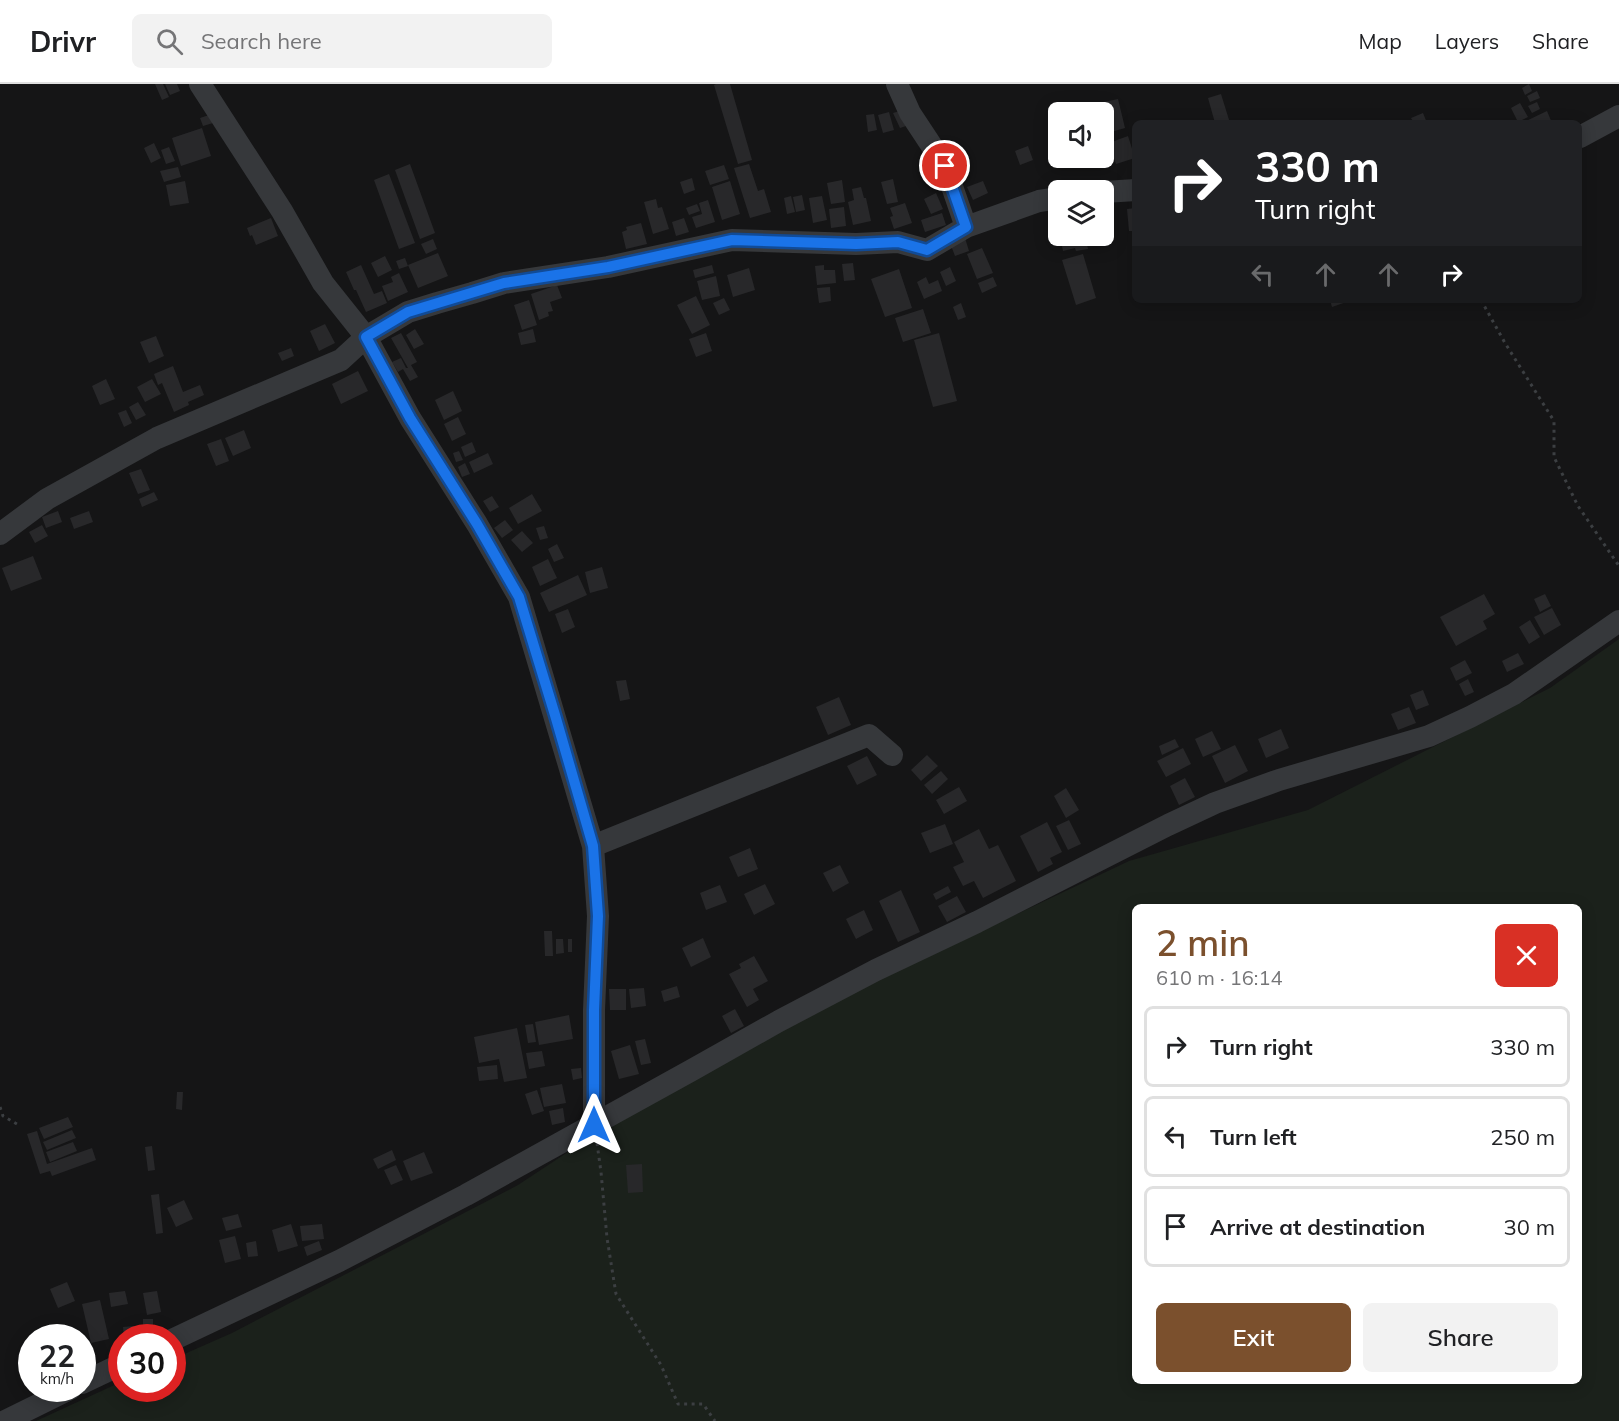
<!DOCTYPE html>
<html lang="en">
<head>
<meta charset="utf-8">
<style>
	:root { --surface:#fff; --page:#f2f2f2; --text:#202124; --muted:#757577; --line:#e0e0e0; --accent:#7b502d }
	body { margin:0; font-family:Mulish,sans-serif; background:var(--page); color:var(--text); height:100vh; display:flex; flex-direction:column; font-size:22px; white-space:nowrap }
	* { box-sizing:border-box; margin:0 }
	p { font-size:20px; color:var(--muted) }
	.icon { flex:none; width:33px; height:33px; fill:none; stroke:currentColor; stroke-width:2; stroke-linecap:round; stroke-linejoin:round }
	.map { position:relative; flex:1; overflow:hidden }
	.details { position:absolute; left:1132px; top:820px; width:450px; height:480px; display:flex; flex-direction:column; background:var(--surface); border-radius:9px; box-shadow:0 3px 15px #0003 }
	.details>* { flex:none }
	.hud { position:absolute; left:1132px; top:36px; width:450px; height:183px; border-radius:9px; box-shadow:0 3px 15px #0003; background:#202124; color:#fff; overflow:hidden }
	.tools { position:absolute; left:1048px; top:18px; display:grid; gap:12px }
	.tools a { display:grid; place-items:center; width:66px; height:66px; border-radius:9px; background:var(--surface); box-shadow:0 3px 15px #0003; font-size:30px }
	.speed { position:absolute; left:18px; top:1240px; display:flex; gap:12px; font-size:30px; font-weight:700; text-align:center }
	.speed>* { display:grid; place-content:center; width:78px; height:78px; border-radius:50%; background:var(--surface); box-shadow:0 3px 15px #0003; line-height:1 }
	.speed small { font-size:15px; font-weight:400 }
	.speed .limit { border:9px solid #d22; background:#fff; color:#111 }
	.pin { position:absolute; display:grid; place-items:center; width:51px; height:51px; color:#fff; margin:-26px; border:3px solid #fff; border-radius:50%; box-shadow:0 2px 6px #0007 }
	.me { position:absolute; width:66px; margin:-33px; rotate:0deg; stroke-linejoin:round; filter:drop-shadow(0 0 4px #0008) }
	.turn { display:flex; align-items:center; gap:21px; height:126px; padding:0 24px; font-size:27px }
	.turn .icon { width:78px; height:78px; stroke-width:2.5 }
	.turn b { display:block; font-size:42px; line-height:51px }
	.lanes { display:flex; align-items:center; height:57px; padding:0 24px; background:#0003; justify-content:center; gap:30px; direction:ltr }
	.lanes .off { opacity:.35 }
	.round { display:grid; place-items:center; flex:none; width:63px; height:63px; border-radius:9px; background:var(--page) }
	.head { display:flex; align-items:center; justify-content:space-between; height:102px; padding:0 24px }
	h1 { font-size:36px; font-weight:600; line-height:45px; color:var(--accent) }
	.action { display:flex; gap:12px; margin-top:auto; padding:12px 24px }
	.action a { flex:1; height:69px; border-radius:9px; background:var(--accent); color:#fff; font-size:24px; font-weight:600; line-height:69px; text-align:center }
	.action a+a { background:var(--page); color:var(--text) }
	ul { padding:0; list-style:none }
	li { display:flex; align-items:center; gap:18px; height:81px; margin:0 12px 9px; padding:0 12px; border:3px solid var(--line); border-radius:9px }
	li div { flex:1 }
	li b { display:block; font-size:22px }
	li em { font-style:normal }
	header { display:flex; align-items:center; gap:36px; box-sizing:border-box; height:84px; padding:0 30px; background:var(--surface); border-bottom:2px solid var(--line) }
	header strong { font-size:28px }
	nav { display:flex; gap:33px; margin-inline-start:auto; font-size:21px }
	.search { width:420px; height:54px; background:var(--page); display:flex; align-items:center; gap:15px; box-sizing:border-box; padding:0 21px; border-radius:9px; color:var(--muted); font-size:22px }
	.map>svg:first-child { display:block }
	.green { fill:#1b211b; fill-rule:evenodd }
	.building { fill:#28282a }
	.lines { fill:none; stroke-linecap:round; stroke-linejoin:round }
	.path { stroke:#3c3f42; stroke-width:3; stroke-dasharray:3 4.5; stroke-linecap:butt }
	.minor { stroke:#36383b; stroke-width:22 }
	.route-casing { stroke:#114b97; stroke-width:15 }
	.route { stroke:#1a73e8; stroke-width:10 }
</style>
</head>
<body>
<header>
<strong>Drivr</strong>
<div class="search"><svg class="icon" aria-label="search" viewBox="0 0 24 24"><circle cx="10" cy="10" r="6"/><path d="M15 15l6 6"/></svg>Search here</div>
<nav><a>Map</a><a>Layers</a><a>Share</a></nav>
</header>
<div class="map">
<svg width="1619" height="1337" viewBox="0 0 1619 1337">
	<rect width="100%" height="100%" fill="#151516"/>
	<path class="green" d="M1619 555V1337H36L121 1298 122 1305H172L173 1275 232 1249 518 1101 624 1031 856 906 1129 777 1308 726 1550 604ZM1136 824H1580V1298H1136Z"/>
	<path class="building" d="M155 0H163L169 13 162 16Z
		M165 0H177L180 7 170 11Z
		M716 0H730L752 76 738 80 714 1Z
		M1529 0 1532 7 1525 11 1522 4Z
		M1537 7 1540 14 1530 18 1527 12Z
		M1221 10 1230 39H1215L1208 14Z
		M1118 15 1125 44 1111 48 1104 18Z
		M1537 18 1540 25 1532 29 1528 22Z
		M1520 19 1528 33 1518 38 1511 24Z
		M900 27 906 42 900 44 893 29Z
		M1547 27 1552 39H1522Z
		M889 28 894 46 883 49 878 31Z
		M1423 29 1427 39H1414L1411 34Z
		M874 30 877 46 868 48 866 31Z
		M209 31 213 39 203 42 200 34Z
		M202 44 211 72 181 82 172 54Z
		M1128 52 1135 74 1116 80 1109 59Z
		M154 59 161 74 151 79 144 64Z
		M1028 62 1033 76 1020 81 1015 67Z
		M169 63 175 77 166 80 161 66Z
		M410 80 435 149 420 155 395 86Z
		M749 80 758 107 764 105 771 128 750 134 734 84Z
		M724 81 729 95 710 101 705 87Z
		M178 83 181 93 164 98 160 87Z
		M389 90 415 159 399 165 374 96Z
		M692 94 695 106 684 110 680 98Z
		M893 95 898 118 887 120 881 98Z
		M842 96 845 118 831 120 827 99Z
		M185 97 189 119 170 122 166 101Z
		M730 97 740 130 722 136 712 103Z
		M983 97 988 109 973 116 967 103Z
		M861 103 864 114H866L871 137 853 141 848 118 854 116 852 105Z
		M936 109 943 125 931 130 924 115Z
		M802 111 805 126 796 128 793 113Z
		M791 112 795 128 787 130 784 114Z
		M822 112 827 136 813 139 809 114Z
		M656 115 658 124 662 123 669 145 653 150 644 118Z
		M708 116 715 138 696 144 692 133 702 130 699 119Z
		M905 119 912 139 894 145 890 133 893 132 890 124Z
		M697 120 700 127 689 131 686 124Z
		M844 123 846 142 831 144 829 125Z
		M1136 124V147H1129L1127 125Z
		M942 129 946 141 925 148 921 136Z
		M271 134 278 152 256 161 252 151 250 152 247 144Z
		M684 134 689 148 676 152 672 138Z
		M641 139 647 160 626 165 622 148 627 146 626 143Z
		M1060 152H1085L1088 165 1076 167 1075 164 1063 167Z
		M965 154 969 167 955 172 950 159Z
		M433 155 437 165 426 170 421 160Z
		M982 164 993 189 977 195 967 170Z
		M438 169 448 192 418 204 408 181Z
		M1083 170 1096 214 1076 221 1062 176Z
		M385 172 392 186 378 193 371 179Z
		M405 174 408 182 399 185 396 177Z
		M853 179 855 196 844 197 842 180Z
		M361 181 374 210 382 207 387 219 366 228 356 206H354L346 188Z
		M712 181 714 189 695 194 693 186Z
		M824 181V186H835L836 199 817 201 815 182Z
		M950 183 956 197 946 202 940 188Z
		M749 184 755 206 733 213 727 191Z
		M899 185 912 224 885 233 871 195Z
		M399 189 408 208 388 217 382 202 393 198 391 193Z
		M716 192 720 212 702 216 697 197Z
		M926 193 929 200 938 196 942 207 924 215 917 198Z
		M993 193 997 202 982 209 978 199Z
		M557 201 562 214 550 218 553 227 548 228 549 232 539 236 531 210Z
		M830 203 831 217 819 219 817 204Z
		M696 212 710 241 692 250 677 221Z
		M724 214 730 226 719 231 713 219Z
		M529 216 537 241 522 246 514 221Z
		M1330 216H1352L1332 223Z
		M961 219 966 233 958 236 953 223Z
		M923 225 931 249 903 258 895 234Z
		M325 240 335 259 319 267 310 247Z
		M415 245 424 260 414 265 406 251Z
		M533 245 536 258 521 261 518 249Z
		M401 249 417 278 411 281 418 293 410 297 403 285 398 288 392 278 401 274 406 284H408L391 254Z
		M706 249 712 267 696 273 689 255Z
		M939 249 957 317 933 323 914 256Z
		M156 252 164 272 149 279 140 258Z
		M291 264 294 272 282 277 278 269Z
		M173 282 183 308 200 301 204 311 188 318 189 321 174 328 162 299 158 301 154 290Z
		M358 287 368 307 341 320 332 300Z
		M106 295 115 315 100 321 92 302Z
		M152 295 161 310 145 318 137 303Z
		M453 307 462 327 444 336 435 316Z
		M138 318 146 331 136 336 129 323Z
		M126 326 132 339 124 343 118 329Z
		M458 333 466 350 452 357 444 340Z
		M244 346 251 364 233 372 225 354Z
		M221 355 229 377 216 382 207 360Z
		M472 358 476 368 465 373 461 363Z
		M459 367 463 376 456 378 453 369Z
		M488 369 493 380 474 389 469 378Z
		M465 379 470 390 462 393 458 383Z
		M141 385 150 406 138 410 129 389Z
		M154 408 158 416 142 423 139 415Z
		M532 410 542 427 518 440 509 424Z
		M492 412 499 423 490 428 483 417Z
		M58 427 62 438 46 444 42 433Z
		M89 427 93 438 74 445 70 434Z
		M505 436 513 446 502 454 494 444Z
		M42 441 48 452 35 459 29 448Z
		M544 442 548 454 540 456 536 444Z
		M522 447 533 459 522 468 511 456Z
		M557 460 564 474 554 478 548 465Z
		M33 472 42 495 11 507 2 484Z
		M548 475 557 494 540 502 532 483Z
		M602 483 608 504 590 509 585 488Z
		M578 491 587 511 549 528 540 509Z
		M1484 510 1495 530 1483 537 1487 545 1456 562 1440 533Z
		M1545 510 1551 522 1540 528 1534 515Z
		M1552 524 1561 541 1544 551 1534 533Z
		M568 525 575 543 562 549 555 530Z
		M1530 536 1540 553 1529 560 1519 543Z
		M1518 569 1524 580 1507 588 1502 577Z
		M1465 576 1472 589 1456 597 1450 584Z
		M1468 595 1474 608 1465 612 1459 600Z
		M626 596 630 615 620 617 616 597Z
		M1423 606 1429 621 1416 626 1410 611Z
		M839 613 851 641 828 651 816 623Z
		M1409 623 1416 639 1398 646 1391 630Z
		M1281 645 1289 664 1266 674 1258 655Z
		M1212 647 1221 665 1203 673 1195 655Z
		M1175 655 1179 663 1162 671 1159 662Z
		M1235 661 1248 687 1225 699 1212 672Z
		M1183 664 1191 680 1166 693 1157 677Z
		M927 671 938 682 921 697 911 686Z
		M867 672 877 691 857 701 847 682Z
		M941 687 948 695 932 710 924 701Z
		M1185 694 1195 713 1179 721 1170 702Z
		M959 703 967 717 944 730 936 716Z
		M1066 704 1079 726 1066 734 1054 712Z
		M1069 736 1081 760 1068 766 1056 742Z
		M1047 738 1062 768 1050 774 1053 780 1038 788 1020 752Z
		M945 740 953 760 930 769 921 749Z
		M979 745 989 765 998 761 1016 797 983 814 974 797 963 802 953 783 964 778 954 758Z
		M750 764 758 785 738 793 729 773Z
		M840 781 849 799 833 808 823 789Z
		M765 800 775 820 754 831 744 810Z
		M720 801 727 818 706 826 700 809Z
		M948 802 951 808 936 816 933 810Z
		M901 806 920 848 898 858 879 817Z
		M957 812 966 828 947 838 938 822Z
		M864 826 873 846 856 855 846 835Z
		M544 847H552L553 872H545Z
		M703 854 711 873 691 883 682 864Z
		M556 855H563L564 869 556 870Z
		M568 855H572V868H568Z
		M754 872 768 897 753 905 759 916 747 923 729 890 741 884 739 880Z
		M677 902 680 913 664 918 661 907Z
		M644 904 646 922 631 924 629 905Z
		M609 905H626V926H610Z
		M735 925 744 942 731 949 722 932Z
		M569 931 573 955 539 961 535 938Z
		M533 940 536 958 528 959 525 941Z
		M517 944 527 994 504 998 499 975 479 979 474 953Z
		M645 955 651 979 641 981 635 957Z
		M630 961 639 990 619 995 611 967Z
		M542 967 545 982 529 985 526 969Z
		M497 981 498 995 479 997 477 983Z
		M581 984 582 994 573 996 571 985Z
		M562 1000 566 1019 544 1023 540 1004Z
		M537 1006 544 1027 532 1031 525 1010Z
		M177 1008H183L182 1026 176 1025Z
		M563 1024 565 1038 552 1041 549 1027Z
		M68 1033 73 1043 44 1055 39 1044Z
		M72 1046 76 1054 47 1066 43 1058Z
		M37 1047 47 1080 92 1064 96 1076 52 1092 50 1087 40 1090 27 1050Z
		M73 1058 77 1067 50 1078 46 1068Z
		M152 1062 155 1086 148 1087 145 1063Z
		M392 1066 396 1076 378 1085 373 1075Z
		M424 1068 433 1089 411 1097 403 1077Z
		M642 1080 643 1108 628 1109 626 1081Z
		M396 1081 403 1096 391 1101 384 1086Z
		M159 1110 163 1149 156 1150 151 1111Z
		M184 1116 193 1135 176 1143 167 1124Z
		M238 1130 242 1143 226 1147 222 1134Z
		M291 1140 298 1162 278 1168 272 1146Z
		M322 1140 324 1155 302 1157 300 1142Z
		M235 1152 241 1175 225 1179 219 1156Z
		M256 1157 258 1172 248 1173 246 1159Z
		M319 1157 322 1166 307 1172 304 1163Z
		M67 1198 75 1217 58 1224 50 1205Z
		M125 1207 128 1220 111 1223 109 1209Z
		M157 1207 161 1228 147 1231 143 1209Z
		M100 1216 109 1255 91 1259 82 1220Z
		M143 1235H153V1243L143 1242Z
		M134 1242 135 1254H124L123 1243Z"/>
	<g class="lines">
		<path class="path" d="M1481 216 1505 259 1554 337V373L1578 422 1619 482
			M0 1023 3 1032 17 1040
			M597 1059 601 1088 607 1154 616 1210 661 1281 678 1320H703L715 1337"/>
		<path class="minor" d="M200 0 282 127 323 199 366 253 410 334 477 440 519 513 593 762 598 832 594 926V1040
			M897 0 910 29 945 82 966 143
			M1580 53 1619 32
			M1104 108 1136 106
			M0 450 47 415 157 354 341 276 366 253 408 228 437 219 472 209 504 199 608 183 732 156 856 160 898 158 927 166 966 143 1039 117 1059 114
			M593 762 869 651 892 671
			M172 1256 339 1177 466 1111 692 986 779 937 876 886 977 838 1168 741 1215 719 1279 696 1429 652 1470 633 1514 610 1619 537
			M82 1299 122 1280
			M5 1337 70 1305"/>
	</g>
	<g class="lines">
		<g class="route-casing">
			<path id="route" d="M594 1041V926L598 832 593 762 555 631 519 513 477 440 410 334 366 253 408 228 504 199 608 183 732 156 856 160 898 158 927 166 966 143 945 82"/>
		</g>
		<use href="#route" class="route"/>
	</g>
</svg>
<div class="tools">
<a><svg class="icon" aria-label="sound" viewBox="0 0 24 24"><path d="M4 9h4l5-4v14l-5-4H4zM17 9q2 3 0 6"/></svg></a>
<a><svg class="icon" aria-label="layers" viewBox="0 0 24 24"><path d="M12 4l9 5-9 5-9-5zM3 14l9 5 9-5"/></svg></a>
</div>
<div class="speed"><div>22<small>km/h</small></div><div class="limit">30</div></div>
<div class="pin" style="left:945px;top:82px;background:#d93025"><svg class="icon" aria-label="arrive" viewBox="0 0 24 24"><path d="M6 21V4h12l-3 4 3 4H6"/></svg></div>
<svg class="me" style="left:594px;top:1041px" viewBox="-20 -20 40 40"><path d="M0-17L14 15 0 8-14 15z" fill="#1a73e8" stroke="#fff" stroke-width="4"/></svg>
<div class="hud">
<div class="turn"><svg class="icon" aria-label="right" viewBox="0 0 24 24"><path d="M7 20v-9h11M14 6l5 5-5 5"/></svg><div><b>330 m</b>Turn right</div></div>
<div class="lanes"><svg class="icon off" aria-label="left" viewBox="0 0 24 24"><path d="M17 20v-9H6M10 6l-5 5 5 5"/></svg><svg class="icon off" aria-label="ahead" viewBox="0 0 24 24"><path d="M12 20V5M6 11l6-6 6 6"/></svg><svg class="icon off" aria-label="ahead" viewBox="0 0 24 24"><path d="M12 20V5M6 11l6-6 6 6"/></svg><svg class="icon" aria-label="right" viewBox="0 0 24 24"><path d="M7 20v-9h11M14 6l5 5-5 5"/></svg></div>
</div>
<section class="details">
<div class="head"><div><h1>2 min</h1><p>610 m · 16:14</p></div><a class="round" style="background:#d93025;color:#fff"><svg class="icon" aria-label="close" viewBox="0 0 24 24"><path d="M6 6l12 12M18 6L6 18"/></svg></a></div>
<ul>
<li><svg class="icon" aria-label="right" viewBox="0 0 24 24"><path d="M7 20v-9h11M14 6l5 5-5 5"/></svg><div><b>Turn right</b></div><em>330 m</em></li>
<li><svg class="icon" aria-label="left" viewBox="0 0 24 24"><path d="M17 20v-9H6M10 6l-5 5 5 5"/></svg><div><b>Turn left</b></div><em>250 m</em></li>
<li><svg class="icon" aria-label="arrive" viewBox="0 0 24 24"><path d="M6 21V4h12l-3 4 3 4H6"/></svg><div><b>Arrive at destination</b></div><em>30 m</em></li>
</ul>
<div class="action"><a>Exit</a><a>Share</a></div>
</section>
</div>
</body>
</html>
